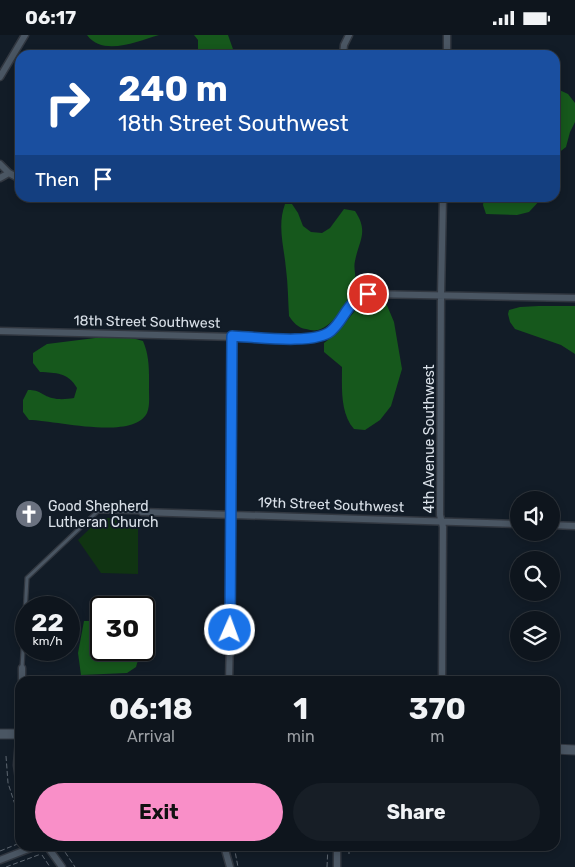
<!DOCTYPE html>
<html lang="en">
<head>
<meta charset="utf-8">
<style>
	:root { --surface:#0e151d; --page:#171e26; --text:#f1f3f6; --muted:#9b9fa4; --line:#2e343b; --accent:#f98fc8 }
	body { margin:0; font-family:Rubik,sans-serif; background:var(--page); color:var(--text); height:100vh; display:flex; flex-direction:column; font-size:19px; white-space:nowrap }
	* { box-sizing:border-box; margin:0 }
	p { font-size:16px; color:var(--muted) }
	.icon { flex:none; width:28px; height:28px; fill:none; stroke:currentColor; stroke-width:2; stroke-linecap:round; stroke-linejoin:round }
	.map { position:relative; flex:1; overflow:hidden }
	.details { position:absolute; left:15px; top:641px; width:545px; height:175px; display:flex; flex-direction:column; background:var(--surface); border-radius:15px; box-shadow:0 2px 8px #0003,0 0 0 1px var(--line) }
	.details>* { flex:none }
	.hud { position:absolute; left:15px; top:15px; width:545px; height:152px; border-radius:15px; box-shadow:0 2px 8px #0003,0 0 0 1px var(--line); background:#1a4fa0; color:#fff; overflow:hidden }
	.fabs { position:absolute; left:510px; top:456px; display:grid; gap:10px }
	.fabs a { display:grid; place-items:center; width:50px; height:50px; border-radius:50%; background:var(--surface); box-shadow:0 2px 8px #0003,0 0 0 1px var(--line); font-size:25px }
	.speed { position:absolute; left:15px; top:561px; display:flex; gap:10px; font-size:25px; font-weight:700; text-align:center }
	.speed>* { display:grid; place-content:center; width:65px; height:65px; border-radius:50%; background:var(--surface); box-shadow:0 2px 8px #0003,0 0 0 1px var(--line); line-height:1 }
	.speed small { font-size:12px; font-weight:400 }
	.speed .limit { border:2px solid #111; border-radius:8px; background:#fff; color:#111 }
	.pin { position:absolute; display:grid; place-items:center; width:42px; height:42px; color:#fff; margin:-21px; border:2px solid #fff; border-radius:50%; box-shadow:0 1px 5px #0007 }
	.me { position:absolute; width:55px; margin:-28px; rotate:2deg; stroke-linejoin:round; filter:drop-shadow(0 0 4px #0008) }
	.turn { display:flex; align-items:center; gap:18px; height:105px; padding:0 20px; font-size:22px }
	.turn .icon { width:65px; height:65px; stroke-width:2.5 }
	.turn b { display:block; font-size:35px; line-height:42px }
	.then { display:flex; align-items:center; height:48px; padding:0 20px; background:#0003; gap:10px; font-size:19px }
	.eta { display:flex; justify-content:space-evenly; align-items:center; height:85px; text-align:center }
	.eta b { font-size:30px; font-weight:700; line-height:35px }
	.cta { display:flex; gap:10px; margin-top:auto; padding:10px 20px }
	.cta a { flex:1; height:58px; border-radius:30px; background:var(--accent); color:#111; font-size:20px; font-weight:700; line-height:58px; text-align:center }
	.cta a+a { background:var(--page); color:var(--text) }
	.status { display:flex; justify-content:space-between; align-items:center; height:35px; padding:0 25px; background:var(--surface); direction:ltr }
	.status svg { height:14px; fill:currentColor }
	.map>svg:first-child { display:block }
	.green { fill:#103412 }
	.forest { fill:#16581c }
	.lines { fill:none; stroke-linecap:round; stroke-linejoin:round }
	.service-casing { stroke:#313740; stroke-width:5.5 }
	.minor-casing { stroke:#313740; stroke-width:9 }
	.tertiary-casing { stroke:#313740; stroke-width:11 }
	.path { stroke:#5e6771; stroke-width:1; stroke-dasharray:5 2.5; stroke-linecap:butt }
	.service { stroke:#4a5663; stroke-width:3 }
	.minor { stroke:#4a5663; stroke-width:6 }
	.tertiary { stroke:#4a5663; stroke-width:9 }
	.route-casing { stroke:#114b97; stroke-width:12 }
	.route { stroke:#1a73e8; stroke-width:9 }
	.labels { text-anchor:middle; dominant-baseline:central; stroke-width:4; stroke-linejoin:round; paint-order:stroke }
	.street-label { font-size:14px; fill:#dae1e9; stroke:#121c27 }
	.poi-label { font-size:14px; fill:#dae1e9; stroke:#121c27; text-anchor:start }
</style>
</head>
<body>
<div class="status"><b>06:17</b><svg viewBox="0 0 49 12"><path d="M0 12V9h3v3zM5 12V6h3v6zM10 12V3h3v9zM15 12V0h3v12zM26 1h20v11H26zM47 4h2v5h-2z"/></svg></div>
<div class="map">
<svg width="575" height="832" viewBox="0 0 575 832">
	<rect width="100%" height="100%" fill="#121c27"/>
	<path class="green" d="M101 483H138V539L101 538 78 505Z"/>
	<path class="forest" d="M87 0H159C138 6 103 22 87 0Z
		M194 0H228L234 17V20H198V5Z
		M555 53 568 59 575 68V87L570 97 566 112 557 119 555 125Z
		M484 163V162L542 163 529 177 517 180 486 179 483 170Z
		M285 169H292L298 178 303 191 311 197 322 198 330 193 344 174 355 176C369 197 359 205 355 226 353 234 357 242 355 249 351 264 334 291 318 295 314 296 310 295 306 294 298 293 293 287 289 281 288 265 288 249 286 234 284 211 277 191 285 169Z
		M372 264 386 268 394 287 402 334 391 371 380 385 365 395 354 394C340 378 342 353 342 332L324 317V308L337 298 362 267Z
		M539 271H575V319L561 310 515 294 510 287 508 279 509 275 520 272Z
		M103 302 132 303 143 306C150 322 149 338 149 355 149 362 150 371 147 378 133 406 55 385 29 385L23 377V365L28 355C41 355 41 360 52 363 60 365 67 364 74 363L77 353C68 337 56 338 40 337L33 328V318L47 309Z
		M84 586H101V615H141L136 632 127 638 81 640 78 618Z"/>
	<g class="lines">
		<g class="service-casing">
			<path id="service" d="M22 633 27 543 98 476 142 477"/>
		</g>
		<g class="minor-casing">
			<path id="minor" d="M343 20 344 10 349 0
				M447 20V0
				M0 42 25 0
				M0 129 9 138 20 144
				M0 143 9 138
				M0 296 311 304C342 300 340 268 368 259L575 263
				M142 477 519 489
				M551 490 575 491
				M22 646V633
				M229 646 231 561 232 301
				M442 646 443 492 440 480 441 260 443 162
				M20 692 17 730 20 752
				M47 811 62 832
				M224 811 230 832
				M0 825 36 811
				M337 832V811"/>
		</g>
		<g class="tertiary-casing">
			<path id="tertiary" d="M0 699H20
				M555 714 575 715"/>
		</g>
		<path class="path" d="M6 721 8 748 20 785
			M61 811 75 832
			M234 811 238 832
			M0 816 20 808
			M349 819V811
			M42 820 50 832
			M6 832 41 819
			M327 832 328 811"/>
		<use href="#service" class="service"/>
		<use href="#minor" class="minor"/>
		<use href="#tertiary" class="tertiary"/>
	</g>
	<g class="lines">
		<g class="route-casing">
			<path id="route" d="M230 595 232 301C255 302 315 310 331 296 346 283 346 266 368 259"/>
		</g>
		<use href="#route" class="route"/>
	</g>
	<defs>
		<g id="church-disc" transform="scale(1.4375)"><circle r="9.5" fill="#6b7280" stroke="#121c27"/><path d="M-1.2-6h2.4v3.5h3.3v2.4h-3.3V6h-2.4V-.1h-3.3v-2.4h3.3Z" fill="#fff"/></g>
	</defs>
	<g fill-rule="evenodd">
		<use href="#church-disc" x="29" y="479"/>
	</g>
	<g class="labels">
		<g class="street-label">
			<text transform="translate(147 287) rotate(1)">18th Street Southwest</text>
			<text transform="translate(429 404) rotate(-90)">4th Avenue Southwest</text>
			<text transform="translate(331 470) rotate(2)">19th Street Southwest</text>
		</g>
		<g class="poi-label">
			<text x="48" y="471">Good Shepherd<tspan x="48" dy="16">Lutheran Church</tspan></text>
		</g>
	</g>
</svg>
<div class="fabs">
<a><svg class="icon" aria-label="sound" viewBox="0 0 24 24"><path d="M4 9h4l5-4v14l-5-4H4zM17 9q2 3 0 6"/></svg></a>
<a><svg class="icon" aria-label="search" viewBox="0 0 24 24"><circle cx="10" cy="10" r="6"/><path d="M15 15l6 6"/></svg></a>
<a><svg class="icon" aria-label="layers" viewBox="0 0 24 24"><path d="M12 4l9 5-9 5-9-5zM3 14l9 5 9-5"/></svg></a>
</div>
<div class="speed"><div>22<small>km/h</small></div><div class="limit">30</div></div>
<div class="pin" style="left:368px;top:259px;background:#d93025"><svg class="icon" aria-label="arrive" viewBox="0 0 24 24"><path d="M6 21V4h12l-3 4 3 4H6"/></svg></div>
<svg class="me" style="left:230px;top:595px" viewBox="-20 -20 40 40"><circle r="17" fill="#1a73e8" stroke="#fff" stroke-width="3"/><path d="M0-11L8 9 0 5-8 9z" fill="#fff"/></svg>
<div class="hud">
<div class="turn"><svg class="icon" aria-label="right" viewBox="0 0 24 24"><path d="M7 20v-9h11M14 6l5 5-5 5"/></svg><div><b>240 m</b>18th Street Southwest</div></div>
<div class="then">Then<svg class="icon" aria-label="arrive" viewBox="0 0 24 24"><path d="M6 21V4h12l-3 4 3 4H6"/></svg></div>
</div>
<section class="details">
<div class="eta">
<div><b>06:18</b><p>Arrival</p></div>
<div><b>1</b><p>min</p></div>
<div><b>370</b><p>m</p></div>
</div>
<div class="cta"><a>Exit</a><a>Share</a></div>
</section>
</div>
</body>
</html>
